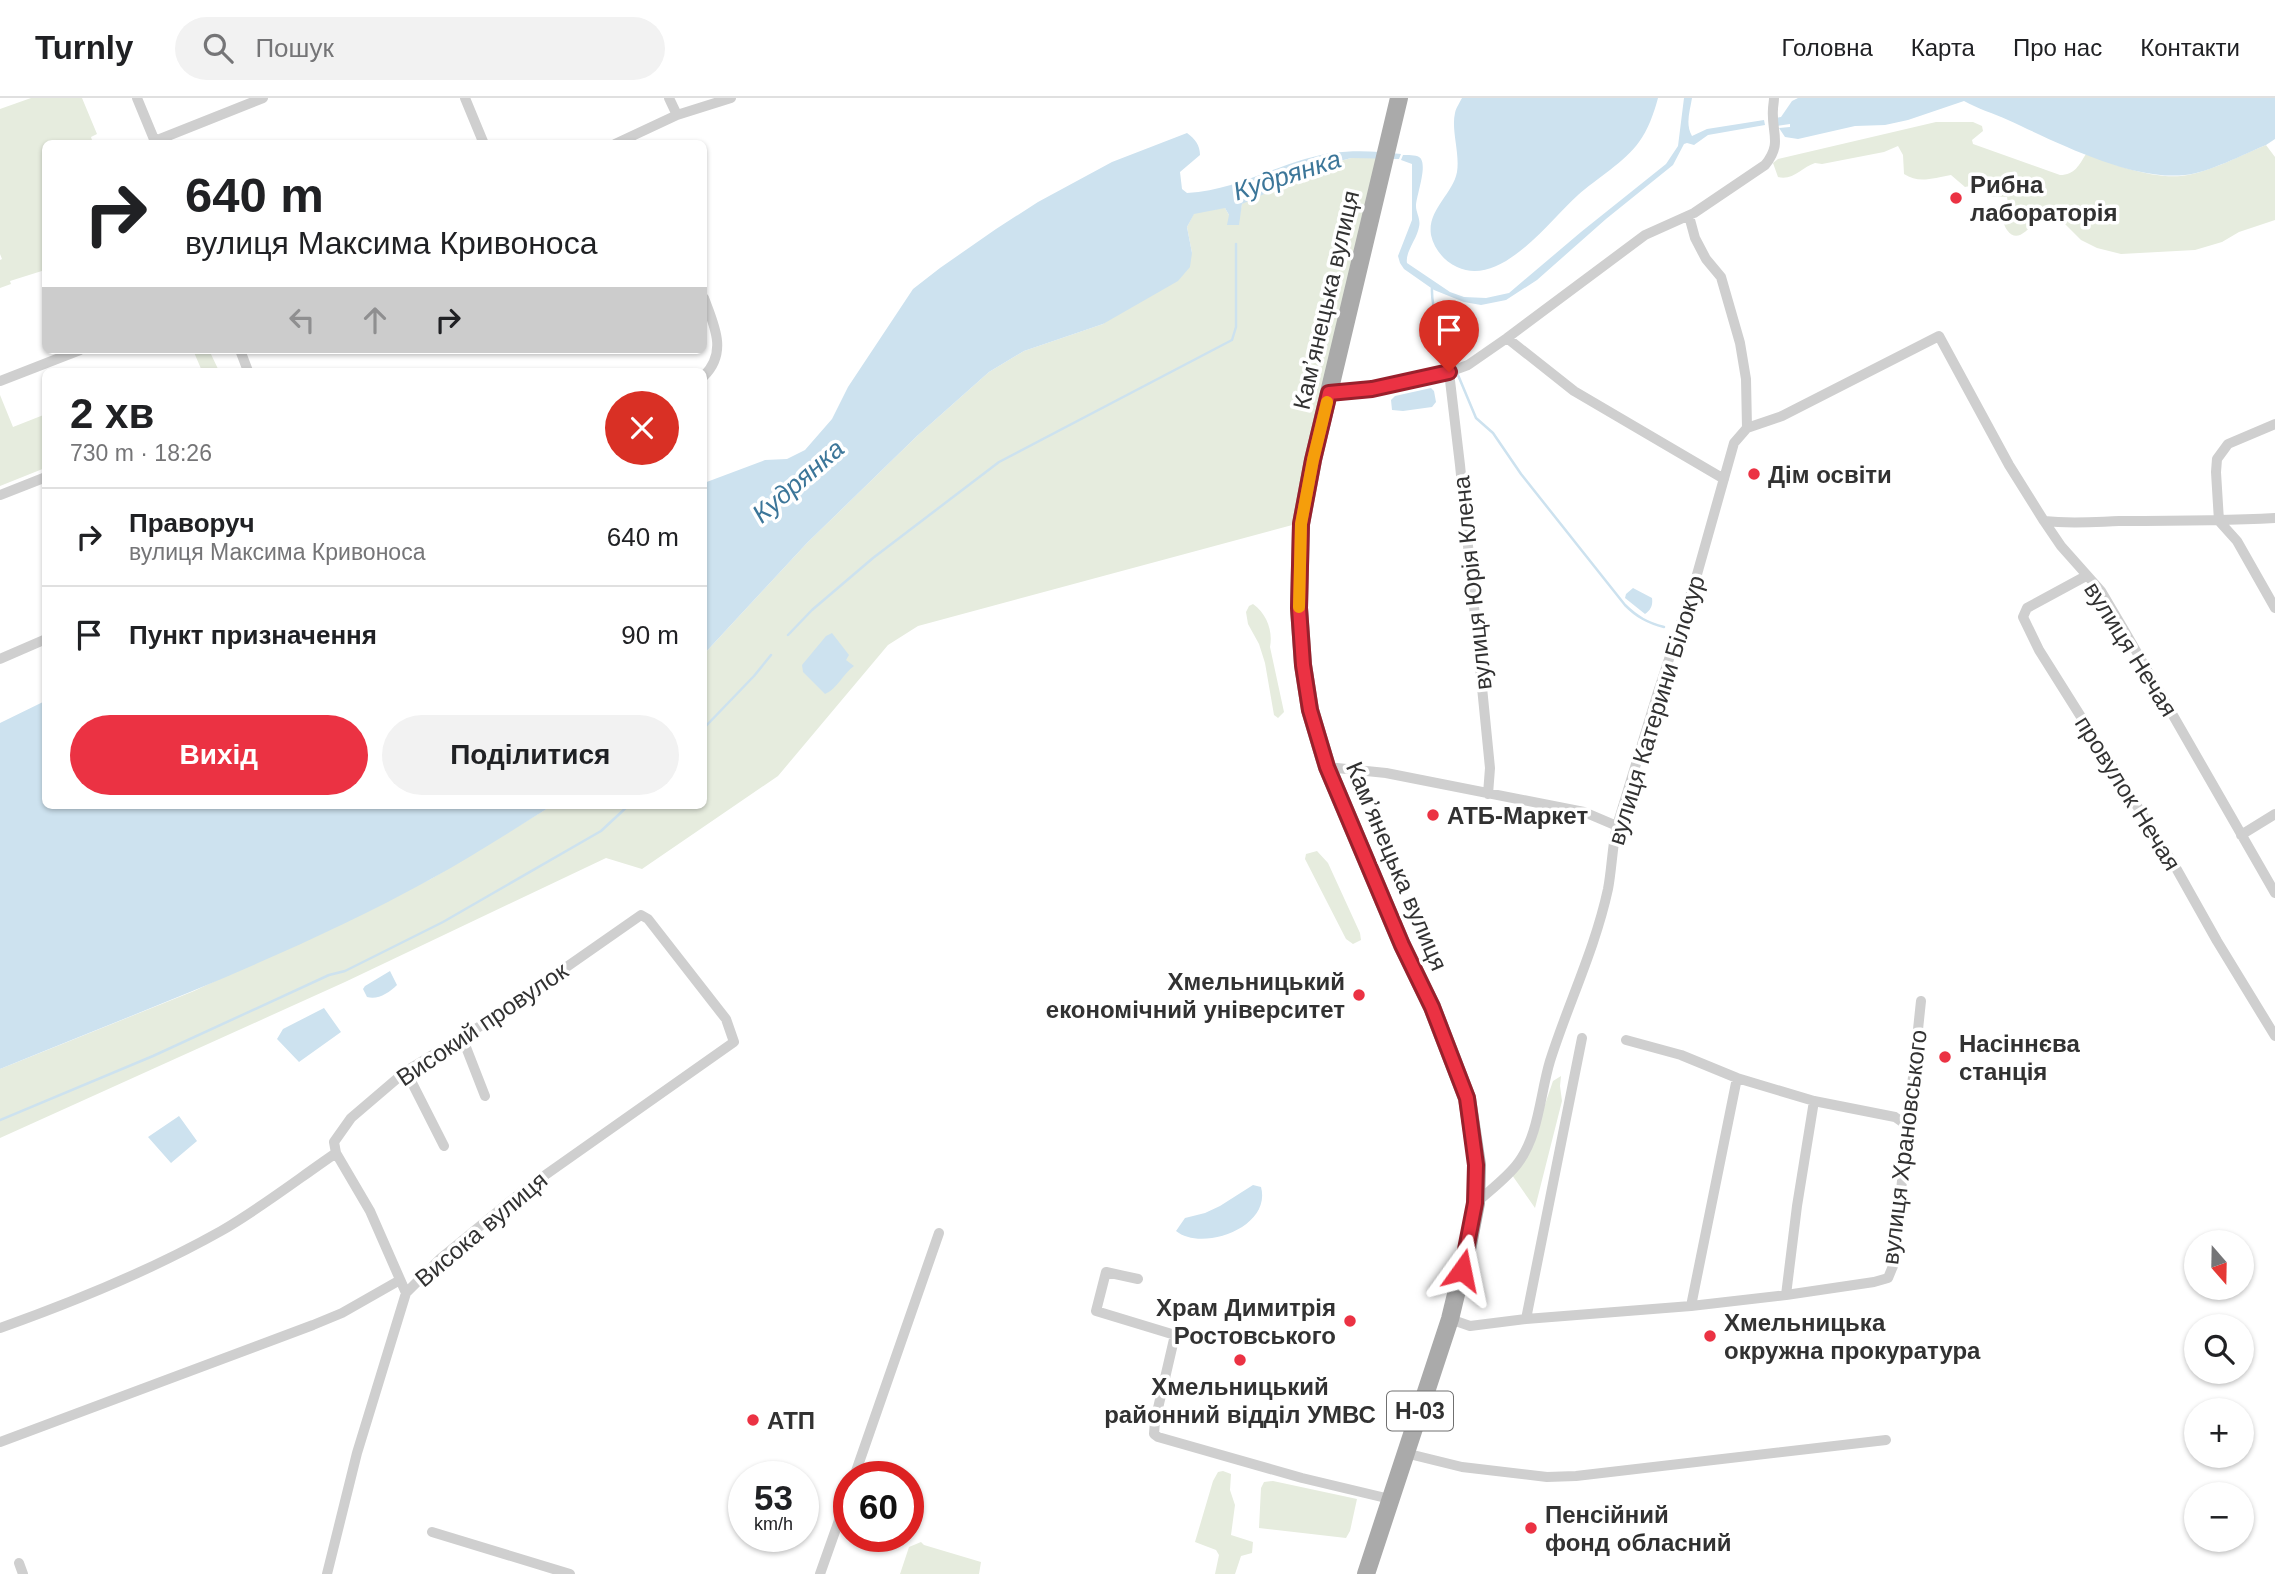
<!DOCTYPE html>
<html lang="uk">
<head>
<meta charset="utf-8">
<style>
	:root { --surface:#fff; --page:#f2f2f2; --text:#202124; --muted:#757577; --line:#e0e0e0; --accent:#eb3243 }
	body { margin:0; font-family:Arial,sans-serif; background:var(--page); color:var(--text); height:100vh; display:flex; flex-direction:column; font-size:26px; white-space:nowrap }
	* { box-sizing:border-box; margin:0 }
	p { font-size:23px; color:var(--muted) }
	.icon { flex:none; width:38px; height:38px; fill:none; stroke:currentColor; stroke-width:2; stroke-linecap:round; stroke-linejoin:round }
	.map { position:relative; flex:1; overflow:hidden }
	.side { position:absolute; left:42px; top:270px; width:665px; height:441px; display:flex; flex-direction:column; background:var(--surface); border-radius:10px; box-shadow:0 2px 5px #0004 }
	.side>* { flex:none }
	.guide { position:absolute; left:42px; top:42px; width:665px; height:214px; border-radius:10px; box-shadow:0 2px 5px #0004; background:#fff; color:var(--text); overflow:hidden }
	.needle { width:46px; rotate:160deg }
	.tools { position:absolute; left:2184px; top:1132px; display:grid; gap:14px }
	.tools a { display:grid; place-items:center; width:70px; height:70px; border-radius:50%; background:var(--surface); box-shadow:0 2px 5px #0004; font-size:35px }
	.speed { position:absolute; left:728px; top:1363px; display:flex; gap:14px; font-size:35px; font-weight:700; text-align:center }
	.speed>* { display:grid; place-content:center; width:91px; height:91px; border-radius:50%; background:var(--surface); box-shadow:0 2px 5px #0004; line-height:1 }
	.speed small { font-size:18px; font-weight:400 }
	.speed .limit { border:10px solid #d22; background:#fff; color:#111 }
	.pin { position:absolute; display:grid; place-items:center; width:60px; height:60px; color:#fff; margin:-72px -30px; border-radius:50% 50% 50% 0; rotate:-45deg; box-shadow:0 0 7px #0007 }
	.pin .icon { rotate:45deg }
	.me { position:absolute; width:77px; margin:-38px; rotate:12deg; stroke-linejoin:round; filter:drop-shadow(0 0 5px #0008) }
	.turn { display:flex; align-items:center; gap:24px; height:147px; padding:0 28px; font-size:32px }
	.turn .icon { width:91px; height:91px; stroke-width:2.5 }
	.turn b { display:block; font-size:49px; line-height:60px }
	.lanes { display:flex; align-items:center; height:66px; padding:0 28px; background:#0003; justify-content:center; gap:35px; direction:ltr }
	.lanes .off { opacity:.35 }
	.round { display:grid; place-items:center; flex:none; width:74px; height:74px; border-radius:37px; background:var(--page) }
	.summary { display:flex; align-items:center; justify-content:space-between; height:119px; padding:0 28px }
	h1 { font-size:42px; font-weight:700; line-height:52px }
	.cta { display:flex; gap:14px; margin-top:auto; padding:14px 28px }
	.cta a { flex:1; height:80px; border-radius:42px; background:var(--accent); color:#fff; font-size:28px; font-weight:700; line-height:80px; text-align:center }
	.cta a+a { background:var(--page); color:var(--text) }
	ul { padding:0; list-style:none }
	li { display:flex; align-items:center; gap:21px; height:98px; padding:0 28px; border-top:2px solid var(--line) }
	li div { flex:1 }
	li b { display:block; font-size:26px }
	li em { font-style:normal }
	header { display:flex; align-items:center; gap:42px; box-sizing:border-box; height:98px; padding:0 35px; background:var(--surface); border-bottom:2px solid var(--line) }
	header strong { font-size:33px }
	nav { display:flex; gap:38px; margin-inline-start:auto; font-size:24px }
	.search { width:490px; height:63px; background:var(--page); display:flex; align-items:center; gap:18px; box-sizing:border-box; padding:0 24px; border-radius:38px; color:var(--muted); font-size:26px }
	.map>svg:first-child { display:block }
	.green { fill:#e6ecde }
	.water { fill:#cde2ef }
	.lines { fill:none; stroke-linecap:round; stroke-linejoin:round }
	.stream { stroke:#cde2ef; stroke-width:2.5 }
	.street { stroke:#cfcfcf; stroke-width:10 }
	.primary { stroke:#aaa; stroke-width:18 }
	.route-casing { stroke:#99202c; stroke-width:18 }
	.route { stroke:#eb3243; stroke-width:12 }
	.slow { stroke:#f59e0b; stroke-width:12 }
	.poi-dot { fill:#eb3243; stroke:#fff; stroke-width:2.5 }
	.labels { text-anchor:middle; dominant-baseline:central; stroke-width:7; stroke-linejoin:round; paint-order:stroke }
	.shield { fill:#fff; stroke:#707070; stroke-width:2 }
	.shield-label { font-size:23px; font-weight:bold; fill:#323232 }
	.poi-label { font-size:24px; font-weight:bold; fill:#323232; stroke:#fff; text-anchor:start }
	.street-label { font-size:24px; fill:#323232; stroke:#fff }
	.water-label { font-size:26px; font-style:italic; fill:#3c7699; stroke:#fff }
</style>
</head>
<body>
<header>
<strong>Turnly</strong>
<div class="search"><svg class="icon" aria-label="search" viewBox="0 0 24 24"><circle cx="10" cy="10" r="6"/><path d="M15 15l6 6"/></svg>Пошук</div>
<nav><a>Головна</a><a>Карта</a><a>Про нас</a><a>Контакти</a></nav>
</header>
<div class="map">
<svg width="2275" height="1476" viewBox="0 0 2275 1476">
	<rect width="100%" height="100%" fill="#fff"/>
	<path class="green" d="M31 0H82L97 36 91 39 93 45 46 46 45 172 10 183 11 186 0 190V162L2 161 0 156V11Z
		M1936 24H1973L1982 28 1983 33 1972 42 1973 46 2060 77C2075 77 2079 67 2086 56 2114 67 2158 83 2188 77 2214 72 2241 57 2266 47L2275 59V122L2239 134 2222 144 2195 152 2121 156 2097 150 2081 142 2055 116C2051 116 2048 115 2044 117 2033 121 2020 150 2007 132 2003 126 2002 118 2002 110L2008 105 2007 99 1987 98 1984 85 1965 89 1951 77C1933 80 1919 86 1904 76L1903 57 1898 48 1884 54 1822 66 1815 65C1802 69 1793 83 1778 79L1773 65 1778 61Z
		M1351 60H1380L1296 426 918 528 888 547 778 678 642 771 606 760 345 884 0 1040V971L194 893 431 781 553 707H704V556L807 445 917 338 989 274 1024 253 1103 226 1192 155 1187 129 1194 115 1222 110H1225L1229 117 1240 116 1242 106 1250 101 1324 68Z
		M193 252H209L219 273H202Z
		M0 297 13 329 46 316 45 370 0 388Z
		M1253 506C1267 516 1273 533 1270 549L1284 614 1278 620 1274 617 1265 565 1259 546 1248 526 1246 514 1249 508Z
		M1317 753 1328 765 1360 835 1361 842 1353 846 1346 841 1305 761 1306 756Z
		M1561 978 1560 988 1562 1003 1535 1110 1512 1077 1541 1018 1553 983Z
		M1223 1373 1231 1376 1230 1392 1235 1407 1231 1437 1253 1444 1252 1455 1241 1458 1235 1476H1215L1219 1457 1216 1452 1195 1444 1213 1383 1218 1374Z
		M1273 1383 1357 1401 1350 1433 1346 1440 1259 1430 1261 1390 1264 1384Z
		M921 1444 924 1447 981 1464 979 1476H900L909 1449Z"/>
	<path class="water" d="M1462 0H1658C1654 15 1648 32 1639 44 1626 63 1596 81 1578 97 1549 123 1501 190 1457 169 1444 163 1434 151 1431 137 1427 112 1453 96 1457 74 1460 55 1451 32 1455 15 1456 10 1460 4 1462 0Z
		M1684 0H1692C1690 13 1685 26 1692 38L1707 31 1764 22 1765 27 1708 37 1694 47 1687 45 1684 46 1673 67 1606 121 1537 182 1506 202 1481 207 1464 204 1434 192 1404 171 1400 165 1398 158 1412 122V66L1401 62 1403 57C1407 57 1416 57 1419 59 1429 65 1416 98 1416 108 1416 115 1421 121 1419 129 1417 141 1405 154 1407 165L1450 194 1464 199 1486 200 1509 195 1581 134 1666 66 1678 48Z
		M1798 0H2275V41L2266 47C2244 56 2208 75 2185 77 2131 83 2056 44 2008 22 1993 15 1978 11 1964 3L1908 22 1885 27 1855 28 1798 41 1785 39 1779 30 1790 29V26L1777 28 1775 20 1781 19 1792 3Z
		M1187 35C1195 41 1200 47 1200 57L1180 74 1182 91 1187 95C1230 93 1264 73 1305 61 1337 51 1368 52 1401 56L1399 61 1351 60 1333 65 1242 106 1239 127H1227L1229 117 1225 110 1194 116 1187 129 1192 155 1190 169 1178 183 1103 226 1024 253 989 274 917 338 807 445 704 556V385L765 362 787 361 805 352 832 321 848 289 913 191 940 170 996 131 1038 104 1112 64Z
		M1431 290 1434 293 1436 304 1432 309 1403 313 1392 312 1391 302 1395 298Z
		M1633 490 1652 500C1653 507 1651 512 1645 516L1625 500 1626 496Z
		M832 535 849 557 846 562 854 568C843 576 837 591 825 596L803 574 802 567 826 538Z
		M45 603 46 707H553C513 732 473 758 431 781 295 856 144 912 0 971V625Z
		M390 873 397 887C389 895 378 902 367 899L363 891 365 888Z
		M324 910 341 934 299 964 277 941 283 931Z
		M179 1018 197 1043 171 1065 148 1039Z
		M1253 1087 1261 1089C1272 1130 1201 1154 1176 1133L1185 1120 1205 1115 1220 1108Z"/>
	<g class="lines">
		<path class="stream" d="M1432 190C1431 211 1443 246 1453 265
			M1458 277 1476 320 1493 335 1521 376 1625 507C1637 519 1648 525 1664 529
			M788 537 812 512 873 460 999 364 1232 242 1236 229V146
			M704 630 754 578 771 557
			M0 1022 153 958 329 877 345 873 443 824 601 733 629 707"/>
		<path class="street" d="M137 0 156 46
			M465 0 484 46
			M669 0 677 17
			M155 43 263 0
			M615 46 677 17 731 0
			M704 200C714 227 728 254 704 278
			M1507 240 1645 137 1694 115 1765 67C1783 45 1771 35 1773 11 1773 8 1774 4 1774 0
			M240 252 248 273
			M1449 274 1460 367 1490 670 1488 696
			M0 283 80 252
			M1329 295 1372 291 1449 274 1468 267 1507 240 1574 293 1724 381
			M2275 326 2228 346 2217 361 2216 374 2219 423 2237 443 2275 510
			M1747 330 1782 318 1939 238 2009 367 2044 423 2061 448 2101 493 2124 532 2275 795
			M0 397 46 379
			M2044 423C2071 426 2092 424 2119 423 2171 423 2223 423 2275 420
			M2086 478 2027 510 2023 519 2039 552 2176 770 2217 843 2275 938
			M0 561 46 541
			M1327 669 1386 675 1584 714 1617 728
			M2241 737 2275 716
			M462 939 485 998
			M1626 942 1681 957 1737 980 1814 1003 1895 1019 1908 1028
			M406 973 444 1048
			M1476 1105C1489 1093 1508 1079 1518 1065 1539 1037 1540 996 1550 963 1568 906 1595 851 1608 791 1612 770 1612 749 1617 728L1658 594 1696 480 1734 345 1747 330 1746 281 1740 245 1721 179 1706 161 1695 140 1689 118
			M1138 1181 1106 1174 1096 1213 1175 1237 1155 1323 1154 1336 1158 1339 1302 1380 1390 1401
			M1786 1197 1797 1108 1814 1003
			M1691 1208 1737 980
			M1450 1221 1470 1228 1526 1221 1691 1208 1786 1197 1874 1184 1888 1180 1893 1168 1921 903
			M1526 1221 1582 940
			M0 1230C76 1203 150 1173 221 1133 261 1110 298 1081 336 1055
			M0 1344 313 1227 342 1215 400 1182
			M1405 1355 1462 1369 1547 1379 1576 1378 1886 1342
			M854 1379 939 1135
			M432 1434 570 1476
			M19 1465 23 1476
			M327 1476 357 1355 406 1195 441 1160 524 1092 734 944 726 921 648 821 641 817 492 921 406 973 351 1020 334 1044 336 1055 370 1113 406 1195
			M820 1476 849 1394"/>
		<path class="primary" d="M1366 1476 1450 1221 1468 1147 1476 1105 1477 1067 1467 1000 1432 909 1402 847 1327 669 1310 612 1303 567 1299 510 1301 426 1313 362 1399 0"/>
	</g>
	<g class="lines">
		<g class="route-casing">
			<path id="route" d="M1449 274 1372 291 1329 295 1313 362 1301 426 1299 510 1303 567 1310 612 1327 669 1402 847 1432 909 1467 1000 1476 1067 1475 1105 1462 1172"/>
		</g>
		<use href="#route" class="route"/>
		<path class="slow" d="M1299 509 1301 426 1313 362 1327 304"/>
	</g>
	<g class="poi-dot">
		<circle cx="1956" cy="100" r="7"/>
		<circle cx="1754" cy="376" r="7"/>
		<circle cx="1433" cy="717" r="7"/>
		<circle cx="1359" cy="897" r="7"/>
		<circle cx="1945" cy="959" r="7"/>
		<circle cx="1350" cy="1223" r="7"/>
		<circle cx="1710" cy="1238" r="7"/>
		<circle cx="1240" cy="1262" r="7"/>
		<circle cx="753" cy="1322" r="7"/>
		<circle cx="1531" cy="1430" r="7"/>
	</g>
	<g class="labels">
		<rect class="shield" x="1387" y="1293.5" width="66" height="39" rx="5"/>
		<g class="shield-label">
			<text x="1420" y="1313">Н-03</text>
		</g>
		<g class="poi-label">
			<text x="1970" y="86">Рибна<tspan x="1970" dy="28">лабораторія</tspan></text>
			<text x="1768" y="376">Дім освіти</text>
			<text x="1447" y="717">АТБ-Маркет</text>
			<text x="1345" y="883" text-anchor="end">Хмельницький<tspan x="1345" dy="28">економічний університет</tspan></text>
			<text x="1959" y="945">Насіннєва<tspan x="1959" dy="28">станція</tspan></text>
			<text x="1336" y="1209" text-anchor="end">Храм Димитрія<tspan x="1336" dy="28">Ростовського</tspan></text>
			<text x="1724" y="1224">Хмельницька<tspan x="1724" dy="28">окружна прокуратура</tspan></text>
			<text x="1240" y="1288" text-anchor="middle">Хмельницький<tspan x="1240" dy="28">районний відділ УМВС</tspan></text>
			<text x="767" y="1322">АТП</text>
			<text x="1545" y="1416">Пенсійний<tspan x="1545" dy="28">фонд обласний</tspan></text>
		</g>
		<g class="street-label">
			<text transform="translate(1326 202) rotate(-77)">Камʼянецька вулиця</text>
			<text transform="translate(1472 485) rotate(-96)">вулиця Юрія Клена</text>
			<text transform="translate(2131 551) rotate(58)">вулиця Нечая</text>
			<text transform="translate(1656 612) rotate(-73)">вулиця Катерини Білокур</text>
			<text transform="translate(2128 695) rotate(58)">провулок Нечая</text>
			<text transform="translate(1397 768) rotate(67)">Камʼянецька вулиця</text>
			<text transform="translate(482 926) rotate(-34)">Високий провулок</text>
			<text transform="translate(1904 1049) rotate(-83)">вулиця Храновського</text>
			<text transform="translate(481 1131) rotate(-40)">Висока вулиця</text>
		</g>
		<g class="water-label">
			<text transform="translate(1287 77) rotate(-18)">Кудрянка</text>
			<text transform="translate(798 383) rotate(-41)">Кудрянка</text>
		</g>
	</g>
</svg>
<div class="tools">
<a><svg class="needle" viewBox="-14 -14 28 28"><path d="M0-13l5 13h-10z" fill="#e53935"/><path d="M0 13l5-13h-10z" fill="#757577"/></svg></a>
<a><svg class="icon" aria-label="search" viewBox="0 0 24 24"><circle cx="10" cy="10" r="6"/><path d="M15 15l6 6"/></svg></a>
<a>+</a>
<a>−</a>
</div>
<div class="speed"><div>53<small>km/h</small></div><div class="limit">60</div></div>
<div class="pin" style="left:1449px;top:274px;background:#d93025"><svg class="icon" aria-label="arrive" viewBox="0 0 24 24"><path d="M6 21V4h12l-3 4 3 4H6"/></svg></div>
<svg class="me" style="left:1462px;top:1172px" viewBox="-20 -20 40 40"><path d="M0-17L14 15 0 8-14 15z" fill="#eb3243" stroke="#fff" stroke-width="4"/></svg>
<div class="guide">
<div class="turn"><svg class="icon" aria-label="right" viewBox="0 0 24 24"><path d="M7 20v-9h11M14 6l5 5-5 5"/></svg><div><b>640 m</b>вулиця Максима Кривоноса</div></div>
<div class="lanes"><svg class="icon off" aria-label="left" viewBox="0 0 24 24"><path d="M17 20v-9H6M10 6l-5 5 5 5"/></svg><svg class="icon off" aria-label="ahead" viewBox="0 0 24 24"><path d="M12 20V5M6 11l6-6 6 6"/></svg><svg class="icon" aria-label="right" viewBox="0 0 24 24"><path d="M7 20v-9h11M14 6l5 5-5 5"/></svg></div>
</div>
<section class="side">
<div class="summary"><div><h1>2 хв</h1><p>730 m · 18:26</p></div><a class="round" style="background:#d93025;color:#fff"><svg class="icon" aria-label="close" viewBox="0 0 24 24"><path d="M6 6l12 12M18 6L6 18"/></svg></a></div>
<ul>
<li><svg class="icon" aria-label="right" viewBox="0 0 24 24"><path d="M7 20v-9h11M14 6l5 5-5 5"/></svg><div><b>Праворуч</b><p>вулиця Максима Кривоноса</p></div><em>640 m</em></li>
<li><svg class="icon" aria-label="arrive" viewBox="0 0 24 24"><path d="M6 21V4h12l-3 4 3 4H6"/></svg><div><b>Пункт призначення</b></div><em>90 m</em></li>
</ul>
<div class="cta"><a>Вихід</a><a>Поділитися</a></div>
</section>
</div>
</body>
</html>
